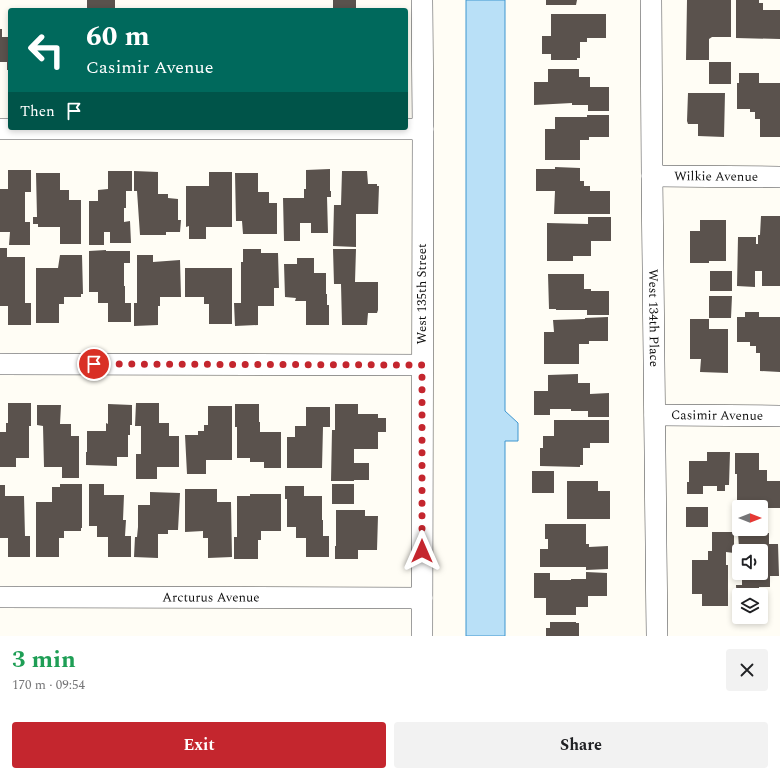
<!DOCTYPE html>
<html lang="en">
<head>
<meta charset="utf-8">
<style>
	:root { --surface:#fff; --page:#f2f2f2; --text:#202124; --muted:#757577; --accent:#c4262e }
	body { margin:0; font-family:Spectral,serif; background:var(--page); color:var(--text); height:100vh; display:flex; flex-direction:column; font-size:15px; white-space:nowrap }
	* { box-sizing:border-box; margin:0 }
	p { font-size:13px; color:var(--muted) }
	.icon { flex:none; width:22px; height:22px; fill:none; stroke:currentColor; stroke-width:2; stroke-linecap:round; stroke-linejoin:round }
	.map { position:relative; height:636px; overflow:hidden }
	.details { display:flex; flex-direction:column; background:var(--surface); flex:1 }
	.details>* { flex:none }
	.hud { position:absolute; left:8px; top:8px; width:400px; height:122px; border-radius:4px; box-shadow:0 2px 6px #0003; background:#00695c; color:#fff; overflow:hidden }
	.needle { width:26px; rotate:90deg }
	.controls { position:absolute; left:732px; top:500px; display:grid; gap:8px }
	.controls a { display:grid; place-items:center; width:36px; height:36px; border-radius:4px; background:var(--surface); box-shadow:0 2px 6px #0003; font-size:20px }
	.pin { position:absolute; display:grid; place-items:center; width:34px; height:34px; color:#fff; margin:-17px; border:2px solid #fff; border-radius:50%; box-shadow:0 1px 4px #0007 }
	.me { position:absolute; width:44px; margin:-22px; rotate:0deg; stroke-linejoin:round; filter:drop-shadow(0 0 3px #0008) }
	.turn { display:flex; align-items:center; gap:14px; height:84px; padding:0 12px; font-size:18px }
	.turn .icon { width:52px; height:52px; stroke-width:2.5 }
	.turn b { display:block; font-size:28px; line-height:34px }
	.then { display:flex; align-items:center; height:38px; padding:0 12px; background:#0003; gap:8px; font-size:15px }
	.round { display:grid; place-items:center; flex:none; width:42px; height:42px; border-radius:4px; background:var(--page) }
	.head { display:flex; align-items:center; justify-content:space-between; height:68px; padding:0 12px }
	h1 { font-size:24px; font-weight:700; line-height:30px; color:#1e9e55 }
	.button { display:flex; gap:8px; margin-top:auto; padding:8px 12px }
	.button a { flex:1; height:46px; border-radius:4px; background:var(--accent); color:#fff; font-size:16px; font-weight:700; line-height:46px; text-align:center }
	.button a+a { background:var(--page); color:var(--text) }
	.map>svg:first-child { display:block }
	.water { fill:#b9e0f7; stroke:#3f96cf }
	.building { fill:#5a524d }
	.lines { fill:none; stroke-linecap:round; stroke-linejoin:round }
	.minor-casing { stroke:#444; stroke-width:22 }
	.minor { stroke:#fff; stroke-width:21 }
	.route { stroke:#c4262e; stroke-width:7; stroke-dasharray:0 12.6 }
	.labels { text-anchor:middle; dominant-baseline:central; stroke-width:4; stroke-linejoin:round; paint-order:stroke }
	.street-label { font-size:13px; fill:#111; stroke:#fff }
</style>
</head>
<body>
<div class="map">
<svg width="780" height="636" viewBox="0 0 780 636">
	<rect width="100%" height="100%" fill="#fffdf5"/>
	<path class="water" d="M466 0H505V411L518 423V441H505V636H466Z"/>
	<path class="building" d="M87 0H115V10H87Z
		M333 0H356V10H333Z
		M546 0H577L576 5H546Z
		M687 0H731V37H712L709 39V60H686Z
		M736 0H759V3H763V10H780V39L736 38Z
		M551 14H606V38H587V42H580V58H577V60H551V54H542V36H551Z
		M0 29H2V37H10V70H7V62H0Z
		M709 62H731V84H709Z
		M548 69H579V77H590V87H609V111H588V105H572V103L534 105V82H548Z
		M739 73H759V83H780V137H760V119H755V112H750V109H737V83H739Z
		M688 93H725L724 137 698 136V124H688L687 121Z
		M587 115H609V137H589V140H580V160H545V129H555V117H587Z
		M555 167 580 168V181H584V186H590V191H610V214H554L555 191H536V169H555Z
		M330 169V191H331V197H327L328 233H311V223H300V241H284L283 198H304V189H306V170Z
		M8 170H31V192H25V222H30V245H9L10 232H0V189H8Z
		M108 171H132V191H126V208H124V222L130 221 131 243H110V232H104V245H89V201H98V190L108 189Z
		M134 171 158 172V194H168V198L178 199V220H181L180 232H166V235H140L137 191H134Z
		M342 171H367L368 184H377V186H379L378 214H356V247L333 246 334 205H341Z
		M209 172H232V227H206V239H189V226L186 227V186H209Z
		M36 173H60V190H69V200H81V244H60V227H38V224H33V217H37Z
		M235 173H258V192H269V203H277V234H243L242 221H236Z
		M761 216H780V286H762V271H755V287L737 286 738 237H756V244H758V235H760Z
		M588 217H611V241H591V256H573V261H547V223L588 224Z
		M700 220H726V261H709V263H690V231H700Z
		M0 248H7V257H25V303H31V325H8V306H0Z
		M243 249H261V253H278L279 288H274V306H258V325L235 326 234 303H241V262H243Z
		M333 249H356L355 282H378V310L377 313H368L367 325H342L341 284H334Z
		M106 250V251H130V263H124V286H125V303H131V322H108V303H98V292H89V251Z
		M60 255H82L83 294H81V297H64V304H59V323H36V268H58Z
		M137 255H153V262L180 260 181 297H160V306H158V325L134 326V303H137Z
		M297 258H314V273H326V294H327V305H329V325H306V301H295L296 298 285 297 284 264H297Z
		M185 268H232V324H209V304H204V297H185Z
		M710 271H732V291H710Z
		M548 274H584V289H591V291H609V315H587V310H556V309H549Z
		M709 296H732L731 318H709Z
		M745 312H759V317H780V372L760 371V353H756V346H750V342H737V317H745Z
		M608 317V341H589V344H579V364H544V332H554L553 320 585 319V318Z
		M690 319H709V329H728V373L700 372 701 359H690Z
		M578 374V383H590V394L609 393V417H588V411H571V409H550V415H534V391H548V375Z
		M8 403H31V426H29V458H16V467H0V432H6V423H8Z
		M136 403H159V423H169V436H179V467H157V479H136V454H141V426H135Z
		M108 404 132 405V425H130V435H128V457H117V466L86 465V452H87V431H106V423L108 424Z
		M235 404H259V422H260V432H281V468H264V462H250V458H237V427H235Z
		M335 404H358V414H378V418H386V432H378V449H354V463H369V480H354V481H331L332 430H335Z
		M37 405H61L60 424H71V436H79V478H62V467H44L43 426 37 425Z
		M208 406H232V460H206V474H187L185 435H198V431H204V425H208Z
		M306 407H330V427H323L322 468H287V437H295V426H306Z
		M554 420H609V443H590V448H583V465H580V467L540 466V448H543V436H554Z
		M707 452H730L729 485H725V491H717V486H703V494H687V482H689V461H707Z
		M735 453H759V470H767V481H780V508H737V474H735Z
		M532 471H554V493H532Z
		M567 481H598V491H610V519H567Z
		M60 484H82V528H81V531H64V538H59V557H36V502H52V487H60Z
		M89 484H104V495H124L123 520H126L125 536H131V557H108V537H97V526H89Z
		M332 484H354V504H332Z
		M0 485H5V496H24L25 536H30V557H8V538H0Z
		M285 486H304V496H322V520H323V536H329V557H306V538H296V527H287V499H285Z
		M185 489H217V502H231L232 557 208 558V538H203V531L185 532Z
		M150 492 180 493 178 530H168V534H158V558L134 557 135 537H137L138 527V505H150Z
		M250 494H281V531H261V540H258V559H234V537H237V496H250Z
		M686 507H708V527H686Z
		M336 510H365V516H378L377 550H358V559H335V546H336Z
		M545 524H586V544H589V547L608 546V569L586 570V567H540V549H548V539H545Z
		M712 532H734V553L726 552V565H728V606H702V594H692V560H708V551H712Z
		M738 533H769V544H778L779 576H770V587H759V595H739V606H737L736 585H742V573H761V551H744V548H739Z
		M586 572 607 573V596H588V607H576V615H546V598H534V573H550V580H571V579H586Z
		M550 622H576V623H579V636H546V628H550Z"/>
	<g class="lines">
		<g class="minor-casing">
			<g id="minor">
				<path d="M422 0 423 129 422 636"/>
				<path id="s1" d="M651 0 652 176 657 636"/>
				<path d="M0 129H423"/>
				<path id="s2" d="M652 176 780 177"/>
				<path d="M0 364 422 365"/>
				<path id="s3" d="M655 415 780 416"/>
				<path id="s4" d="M0 597 422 598"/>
			</g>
		</g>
		<use href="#minor" class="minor"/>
	</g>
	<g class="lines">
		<path class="route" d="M94 364 422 365V551"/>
	</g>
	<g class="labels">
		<g class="street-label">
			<text stroke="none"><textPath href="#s2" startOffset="64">Wilkie Avenue</textPath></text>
			<text transform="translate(422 294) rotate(-90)">West 135th Street</text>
			<text stroke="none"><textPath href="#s1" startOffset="318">West 134th Place</textPath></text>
			<text stroke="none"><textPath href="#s3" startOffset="62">Casimir Avenue</textPath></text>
			<text stroke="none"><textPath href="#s4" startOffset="211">Arcturus Avenue</textPath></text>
		</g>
	</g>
</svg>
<div class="controls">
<a><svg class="needle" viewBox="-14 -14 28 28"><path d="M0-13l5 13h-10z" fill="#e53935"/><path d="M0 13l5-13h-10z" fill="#757577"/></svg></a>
<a><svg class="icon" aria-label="sound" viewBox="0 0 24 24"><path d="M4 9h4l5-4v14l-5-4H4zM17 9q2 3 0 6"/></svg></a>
<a><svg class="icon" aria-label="layers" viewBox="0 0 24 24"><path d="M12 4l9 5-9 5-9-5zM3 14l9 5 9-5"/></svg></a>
</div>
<div class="pin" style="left:94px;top:364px;background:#d93025"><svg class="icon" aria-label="arrive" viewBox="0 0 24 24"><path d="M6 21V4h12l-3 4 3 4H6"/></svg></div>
<svg class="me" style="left:422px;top:551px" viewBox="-20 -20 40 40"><path d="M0-17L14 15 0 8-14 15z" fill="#c4262e" stroke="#fff" stroke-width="4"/></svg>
<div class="hud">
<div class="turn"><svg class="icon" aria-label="left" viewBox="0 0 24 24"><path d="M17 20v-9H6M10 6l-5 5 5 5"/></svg><div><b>60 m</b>Casimir Avenue</div></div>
<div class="then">Then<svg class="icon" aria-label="arrive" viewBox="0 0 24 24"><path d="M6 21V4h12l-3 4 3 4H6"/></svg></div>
</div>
</div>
<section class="details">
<div class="head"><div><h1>3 min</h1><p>170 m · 09:54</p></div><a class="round"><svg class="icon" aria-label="close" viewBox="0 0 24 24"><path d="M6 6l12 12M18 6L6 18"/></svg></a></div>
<div class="button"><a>Exit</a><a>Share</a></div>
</section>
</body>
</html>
